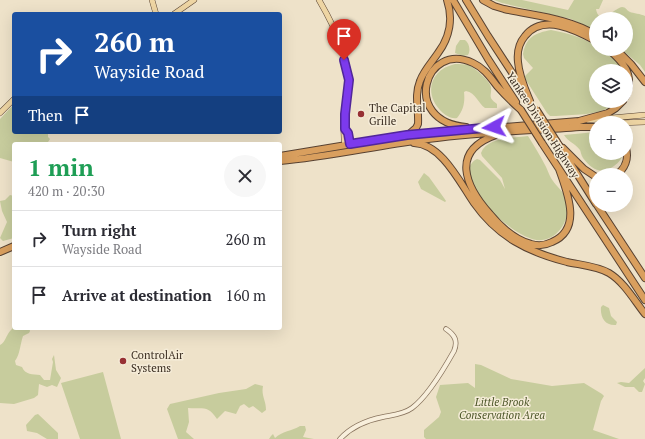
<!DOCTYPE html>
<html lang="en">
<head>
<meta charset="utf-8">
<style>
	:root { --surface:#fff; --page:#f7f7f7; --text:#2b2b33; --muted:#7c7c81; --line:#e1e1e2 }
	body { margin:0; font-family:"PT Serif",serif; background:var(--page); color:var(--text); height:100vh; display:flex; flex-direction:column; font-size:15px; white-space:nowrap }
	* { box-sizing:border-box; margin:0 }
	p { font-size:13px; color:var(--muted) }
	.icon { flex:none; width:22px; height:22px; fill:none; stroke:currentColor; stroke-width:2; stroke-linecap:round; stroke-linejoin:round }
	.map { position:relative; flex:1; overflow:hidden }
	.panel { position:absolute; left:12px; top:142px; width:270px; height:188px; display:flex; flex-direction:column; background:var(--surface); border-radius:4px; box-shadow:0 4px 16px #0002 }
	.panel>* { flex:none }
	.banner { position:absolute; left:12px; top:12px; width:270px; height:122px; border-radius:4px; box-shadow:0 4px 16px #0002; background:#1a4fa0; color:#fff; overflow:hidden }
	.controls { position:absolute; left:589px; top:12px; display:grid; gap:8px }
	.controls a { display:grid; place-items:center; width:44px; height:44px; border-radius:50%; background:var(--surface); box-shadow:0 4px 16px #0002; font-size:20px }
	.pin { position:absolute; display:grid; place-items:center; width:34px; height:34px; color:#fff; margin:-41px -17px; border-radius:50% 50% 50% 0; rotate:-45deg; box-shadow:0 0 4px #0007 }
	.pin .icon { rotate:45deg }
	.me { position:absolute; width:44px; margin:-22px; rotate:265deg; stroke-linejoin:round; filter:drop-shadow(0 0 3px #0008) }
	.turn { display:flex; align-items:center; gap:14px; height:84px; padding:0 16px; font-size:18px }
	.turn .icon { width:52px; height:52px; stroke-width:2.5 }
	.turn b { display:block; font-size:28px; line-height:34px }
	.then { display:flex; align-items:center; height:38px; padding:0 16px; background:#0003; gap:8px; font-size:15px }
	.round { display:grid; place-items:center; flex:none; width:42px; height:42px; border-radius:21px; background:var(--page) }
	.overview { display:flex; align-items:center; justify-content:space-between; height:68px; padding:0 16px }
	h1 { font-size:24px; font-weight:700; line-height:30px; color:#1e9e55 }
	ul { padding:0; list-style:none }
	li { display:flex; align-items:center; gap:12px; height:56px; padding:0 16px; border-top:1px solid var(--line) }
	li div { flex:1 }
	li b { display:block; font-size:15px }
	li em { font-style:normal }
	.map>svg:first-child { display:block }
	.green { fill:#c7cc9d }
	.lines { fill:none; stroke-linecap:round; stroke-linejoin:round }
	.minor-casing { stroke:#89745e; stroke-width:5.5 }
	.major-casing { stroke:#584232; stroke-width:6 }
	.highway-casing { stroke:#584232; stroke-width:8 }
	.minor { stroke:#f8efdc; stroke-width:4 }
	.major { stroke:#eed5a3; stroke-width:5 }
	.highway { stroke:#d99f5e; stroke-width:6 }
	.highway-bridge-casing { stroke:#584232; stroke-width:8; stroke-linecap:butt }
	.highway-bridge { stroke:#d99f5e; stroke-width:6 }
	.route-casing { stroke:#51269a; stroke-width:10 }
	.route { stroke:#7c3aed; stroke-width:7 }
	.poi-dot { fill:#973033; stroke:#f5ecd8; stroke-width:1.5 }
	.labels { text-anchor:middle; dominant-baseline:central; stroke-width:3; stroke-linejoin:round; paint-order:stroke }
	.poi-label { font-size:11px; fill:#3a2d21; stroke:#f5ecd8; text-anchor:start }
	.street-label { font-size:11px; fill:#3a2d21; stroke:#f5ecd8 }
	.park-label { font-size:11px; font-style:italic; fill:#4c5628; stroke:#f5ecd8 }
</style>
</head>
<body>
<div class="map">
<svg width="645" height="439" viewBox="0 0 645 439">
	<rect width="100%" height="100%" fill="#eee2c9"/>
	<path class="green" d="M494 0H522L568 10 574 0H603L599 9H596C599 27 615 8 622 7 626 7 626 10 630 12 633 13 641 14 645 16V72L640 65 621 49H626V19H596V31L571 19 502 3Z
		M551 30C567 33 582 37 596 46V49C609 49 616 61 623 71H596V101H617C602 117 576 114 556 116H550L547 113 524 77 533 68 524 58 523 54C526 37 535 33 551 30Z
		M460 40H465C469 43 471 50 468 55L463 56 455 53 456 46Z
		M455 64C459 64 464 64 468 65 474 67 490 81 491 87 492 96 487 97 497 104V108H485C478 103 476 93 466 91L464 92C465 101 464 110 457 118 451 119 447 116 443 113 423 95 429 70 455 64Z
		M14 104V132H48V137L50 139 48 142V144H14V162L0 158V119Z
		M596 132V153H623C622 159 619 162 614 166 602 175 592 170 583 158 581 155 581 152 580 150 575 143 568 142 564 135Z
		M528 136C534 146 540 155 545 165 548 170 549 176 553 181 556 186 562 190 564 195 569 206 568 218 562 227 557 234 551 239 542 240 515 244 446 174 477 159L480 160 500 180 505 189 502 178 482 156 481 153C487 137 514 138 528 136Z
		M424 173 429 177 444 198 446 201 445 202 421 189 418 182Z
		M10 195 14 196V238L3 241 0 238 7 222 2 211 0 201 5 200Z
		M603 305 609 308 611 316 617 322 616 325C605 326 600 317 601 307Z
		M14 321V328H29L30 331 29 333 23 336C20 345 20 354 15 361L16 365 22 367C25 375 33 374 40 375L44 380H50L53 362 52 359 54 355 56 370 61 378 57 387 52 385 47 387 39 384 38 395 34 398 14 404 0 403V345C6 342 6 334 12 329V325Z
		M475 364 481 365 511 379 552 386 584 383 602 394 604 396 601 401 593 430 619 439H426L424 437V430L439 417 441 412 436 397 440 385 468 383 475 388Z
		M645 368V378L643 381 645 384 642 392H639L634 387H625L617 383 621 382 629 383Z
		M103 372 121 439H80L61 383Z
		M255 384 263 386C261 396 266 400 266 410L262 413 253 406 249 408 244 404 240 406 236 414 225 411 217 419C208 405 204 409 188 408L189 422 186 432 194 439H178L167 409 170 404 219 393 246 389Z
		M38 414 58 433V439H47L37 433 27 431 26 425 35 415Z
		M300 426H305L306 430 303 437 314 439H269L271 436 273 434 275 438C282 431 292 431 300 426Z"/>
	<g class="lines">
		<g class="minor-casing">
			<path id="minor" d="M340 439C351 427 368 420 383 417 393 415 404 414 412 408 427 397 445 367 454 351 458 341 455 335 446 329"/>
		</g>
		<g class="major-casing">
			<path id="major" d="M152 0 156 14
				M319 0C333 24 350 58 349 87 347 106 341 125 345 145
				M174 14 194 0
				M0 113 14 99
				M588 120 645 115
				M618 123 645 122
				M345 129 348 133 350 144"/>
		</g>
		<g class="highway-casing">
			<path id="highway" d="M453 0 488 59 516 102
				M466 0 488 36 524 91
				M483 0 494 6 504 9C536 16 568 18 596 35
				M608 49C623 62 635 74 626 96
				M616 49 631 64 645 82
				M530 101C525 89 519 76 518 62 517 53 519 43 525 36 543 13 576 30 596 41
				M466 127C400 121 425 40 473 63 484 68 490 77 497 86 505 95 513 103 521 110
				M409 134 416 128 418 124C419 109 414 96 420 81 424 70 432 62 438 53 450 37 453 18 447 0
				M496 135C450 151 465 186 490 214 500 226 515 240 531 244 538 246 546 245 552 242 583 229 567 192 559 169
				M557 142 596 204
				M414 143C442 144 460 183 474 203 498 237 528 252 567 262 581 265 597 266 609 273 624 282 634 300 645 314
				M542 143 645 300
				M563 148 584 169 596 177
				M280 156 407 135 579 121 608 113 616 108 623 101
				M280 161C328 157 374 146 422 140 474 132 528 131 580 127H596
				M616 175C625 169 629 159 626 148
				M597 205 645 278
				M0 252 14 246"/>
		</g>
		<use href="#minor" class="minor"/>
		<use href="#major" class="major"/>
		<use href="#highway" class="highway"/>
		<g class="highway-bridge-casing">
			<path id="highway-bridge" d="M536 109 557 142
				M521 110 542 143"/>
		</g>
		<use href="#highway-bridge" class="highway-bridge"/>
	</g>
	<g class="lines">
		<g class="route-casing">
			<path id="route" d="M344 60 349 80 345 114V129L348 133 350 144 407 135 494 127"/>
		</g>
		<use href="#route" class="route"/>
	</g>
	<g class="poi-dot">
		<circle cx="361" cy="114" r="4"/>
		<circle cx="123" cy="361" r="4"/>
	</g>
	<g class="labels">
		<g class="poi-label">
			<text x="369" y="108">The Capital<tspan x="369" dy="13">Grille</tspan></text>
			<text x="131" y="355">ControlAir<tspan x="131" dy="13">Systems</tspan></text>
		</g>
		<g class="street-label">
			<text transform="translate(543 125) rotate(57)">Yankee Division Highway</text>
		</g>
		<g class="park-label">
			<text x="502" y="402">Little Brook<tspan x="502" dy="13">Conservation Area</tspan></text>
		</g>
	</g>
</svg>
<div class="controls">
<a><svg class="icon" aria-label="sound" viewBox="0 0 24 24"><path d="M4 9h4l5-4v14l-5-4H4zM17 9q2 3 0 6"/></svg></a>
<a><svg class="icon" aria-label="layers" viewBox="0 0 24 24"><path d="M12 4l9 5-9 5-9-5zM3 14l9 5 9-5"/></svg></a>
<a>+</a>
<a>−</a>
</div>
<div class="pin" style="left:344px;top:60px;background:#d93025"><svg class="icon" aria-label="arrive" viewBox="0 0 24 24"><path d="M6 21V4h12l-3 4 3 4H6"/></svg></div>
<svg class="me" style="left:494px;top:127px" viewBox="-20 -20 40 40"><path d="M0-17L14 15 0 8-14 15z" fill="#7c3aed" stroke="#fff" stroke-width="4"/></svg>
<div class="banner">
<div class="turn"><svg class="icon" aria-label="right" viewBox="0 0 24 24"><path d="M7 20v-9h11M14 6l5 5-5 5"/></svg><div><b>260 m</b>Wayside Road</div></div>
<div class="then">Then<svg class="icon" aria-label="arrive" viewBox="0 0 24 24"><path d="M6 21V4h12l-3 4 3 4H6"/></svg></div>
</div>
<section class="panel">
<div class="overview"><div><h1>1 min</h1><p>420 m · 20:30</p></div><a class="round"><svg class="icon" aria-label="close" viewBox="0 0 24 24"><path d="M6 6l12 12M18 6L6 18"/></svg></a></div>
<ul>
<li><svg class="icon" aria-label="right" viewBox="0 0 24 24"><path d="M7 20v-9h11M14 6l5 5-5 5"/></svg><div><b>Turn right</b><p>Wayside Road</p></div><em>260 m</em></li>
<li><svg class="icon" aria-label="arrive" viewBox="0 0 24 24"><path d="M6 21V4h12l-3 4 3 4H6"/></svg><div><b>Arrive at destination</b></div><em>160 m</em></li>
</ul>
</section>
</div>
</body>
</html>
